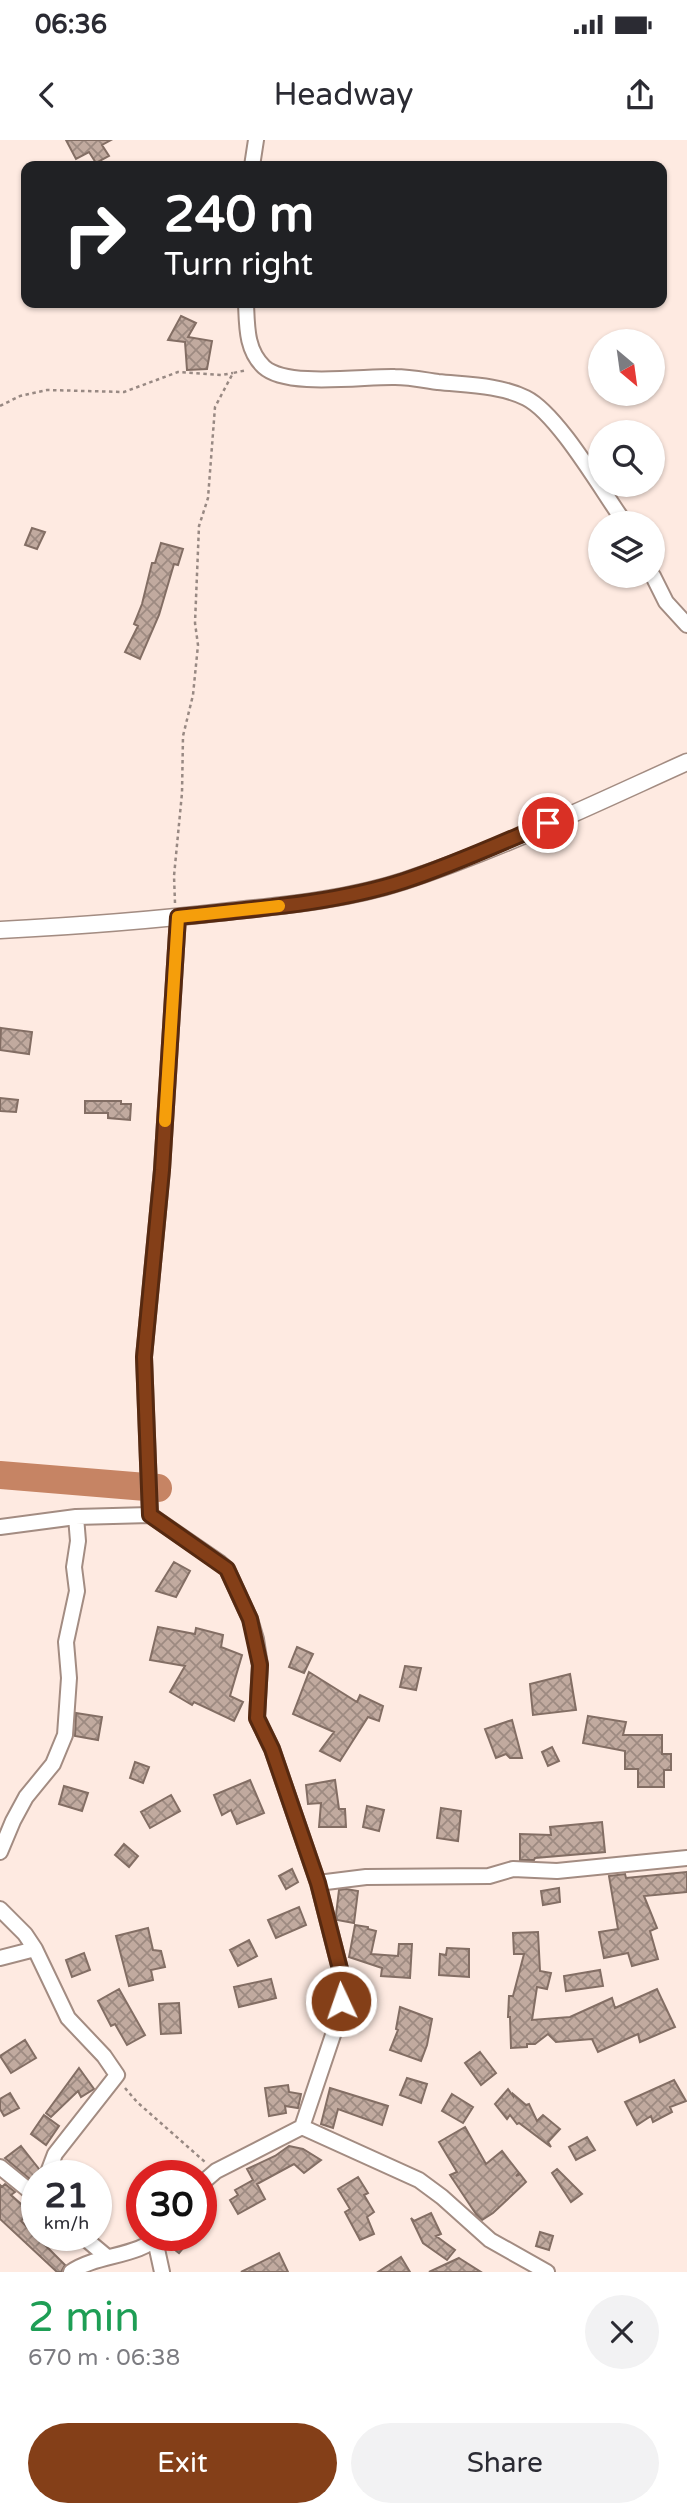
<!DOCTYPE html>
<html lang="en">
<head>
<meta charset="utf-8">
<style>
	:root { --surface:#fff; --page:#f2f2f3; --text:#2b2b33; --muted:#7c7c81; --accent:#843f18 }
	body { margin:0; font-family:"Varela Round",sans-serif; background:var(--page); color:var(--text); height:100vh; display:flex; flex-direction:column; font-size:26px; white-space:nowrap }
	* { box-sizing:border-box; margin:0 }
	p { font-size:23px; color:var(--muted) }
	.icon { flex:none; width:38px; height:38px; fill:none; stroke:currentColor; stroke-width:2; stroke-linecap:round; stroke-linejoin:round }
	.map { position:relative; height:2132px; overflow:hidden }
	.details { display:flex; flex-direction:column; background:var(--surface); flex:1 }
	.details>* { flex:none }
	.hud { position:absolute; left:21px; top:21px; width:646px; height:147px; border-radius:14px; box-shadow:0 2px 5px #0004; background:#202124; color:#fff; overflow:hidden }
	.needle { width:46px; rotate:151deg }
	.fabs { position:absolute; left:588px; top:189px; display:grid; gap:14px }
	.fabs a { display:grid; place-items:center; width:77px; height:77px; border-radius:50%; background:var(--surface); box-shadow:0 2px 5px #0004; font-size:35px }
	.speed { position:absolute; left:21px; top:2020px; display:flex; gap:14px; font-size:35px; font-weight:700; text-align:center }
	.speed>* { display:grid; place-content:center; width:91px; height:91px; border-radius:50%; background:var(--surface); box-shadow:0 2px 5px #0004; line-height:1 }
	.speed small { font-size:18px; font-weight:400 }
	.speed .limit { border:10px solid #d22; background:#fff; color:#111 }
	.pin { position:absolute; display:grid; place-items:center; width:60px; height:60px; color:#fff; margin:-30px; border:4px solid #fff; border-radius:50%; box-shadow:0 2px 7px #0007 }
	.me { position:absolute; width:77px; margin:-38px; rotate:357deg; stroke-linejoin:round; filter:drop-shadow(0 0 5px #0008) }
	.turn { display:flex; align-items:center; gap:24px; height:147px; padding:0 28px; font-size:32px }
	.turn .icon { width:91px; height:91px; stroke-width:2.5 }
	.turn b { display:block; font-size:49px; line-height:60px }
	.round { display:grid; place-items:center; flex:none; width:74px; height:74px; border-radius:37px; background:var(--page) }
	.summary { display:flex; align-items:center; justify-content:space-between; height:119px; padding:0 28px }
	h1 { font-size:42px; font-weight:600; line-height:52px; color:#1e9e55 }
	.button { display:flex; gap:14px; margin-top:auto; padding:14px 28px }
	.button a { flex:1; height:80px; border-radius:42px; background:var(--accent); color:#fff; font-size:28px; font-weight:600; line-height:80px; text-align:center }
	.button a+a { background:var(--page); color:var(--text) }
	.status { display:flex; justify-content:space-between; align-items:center; height:49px; padding:0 35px; background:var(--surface); direction:ltr }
	.status svg { height:19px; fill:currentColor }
	header { display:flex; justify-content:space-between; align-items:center; height:91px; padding:0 28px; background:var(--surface); font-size:32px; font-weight:600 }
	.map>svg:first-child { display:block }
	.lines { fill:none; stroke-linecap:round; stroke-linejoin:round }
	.river { stroke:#c68464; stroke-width:28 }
	.building { fill:url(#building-cross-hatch); stroke:#836e64; stroke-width:2 }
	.minor-casing { stroke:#a38c82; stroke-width:18 }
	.tertiary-casing { stroke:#a38c82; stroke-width:19 }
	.path { stroke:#988983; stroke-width:2.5; stroke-dasharray:3.5 3.5; stroke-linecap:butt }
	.minor { stroke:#fff; stroke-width:14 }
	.tertiary { stroke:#fff; stroke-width:16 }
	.route-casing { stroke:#562910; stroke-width:18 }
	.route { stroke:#843f18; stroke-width:12 }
	.slow { stroke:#f59e0b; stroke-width:12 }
</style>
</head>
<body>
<div class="status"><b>06:36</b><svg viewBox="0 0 49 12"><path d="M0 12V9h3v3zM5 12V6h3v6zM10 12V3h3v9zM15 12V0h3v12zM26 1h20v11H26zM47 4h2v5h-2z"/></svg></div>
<header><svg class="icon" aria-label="back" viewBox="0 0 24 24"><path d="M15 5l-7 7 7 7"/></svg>Headway<svg class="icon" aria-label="share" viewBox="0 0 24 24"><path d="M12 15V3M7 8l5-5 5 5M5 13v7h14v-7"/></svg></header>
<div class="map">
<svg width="687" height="2132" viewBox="0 0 687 2132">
	<defs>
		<pattern id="building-cross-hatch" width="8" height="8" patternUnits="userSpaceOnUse" patternTransform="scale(1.75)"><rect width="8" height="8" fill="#c1aa9f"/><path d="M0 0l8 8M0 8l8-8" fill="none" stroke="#9d8a81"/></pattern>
	</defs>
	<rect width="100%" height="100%" fill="#feeae1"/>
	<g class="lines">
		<path class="river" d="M0 1335 158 1348"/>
	</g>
	<path class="building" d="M66 0H111L102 5 109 16 96 23 89 12 76 19Z
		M181 176 196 183 188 197 212 201 207 229 187 230 185 202 168 200Z
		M32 388 45 392 37 409 25 405Z
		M161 403 183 409 178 425 174 424 159 475 140 519 125 512 138 486 134 484 142 464 152 423H155Z
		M1 888 32 892 29 914 0 910Z
		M0 958 18 960 16 972 0 971Z
		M85 961H121V964H131L130 980 108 978V973H85Z
		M174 1422 190 1431 176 1457 156 1451Z
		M158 1487 195 1494 196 1488 223 1495 221 1507 242 1515 230 1556 243 1562 234 1581 194 1562 192 1565 170 1552 185 1526 150 1520Z
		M297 1507 313 1514 304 1533 289 1527Z
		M405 1526 421 1528 416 1550 400 1547Z
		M309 1532 357 1562 360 1555 383 1566 379 1581 368 1577 340 1621 320 1611 334 1592 293 1574Z
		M570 1534 576 1570 533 1575 530 1544Z
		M76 1573 102 1577 98 1600 75 1596Z
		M588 1576 626 1582 623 1595H662V1614H671V1630H664V1647H638V1629H625V1611L583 1603Z
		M512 1580 522 1618H510L506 1614 496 1618 485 1589Z
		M552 1607 559 1621 548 1626 542 1612Z
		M135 1622 149 1627 143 1643 130 1638Z
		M250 1640 264 1673 237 1684 231 1670 222 1675 214 1655Z
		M335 1640 339 1669H345L346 1687H319L321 1663 308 1664 306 1645Z
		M64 1646 88 1653 82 1671 59 1664Z
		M171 1655 180 1671 150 1688 141 1672Z
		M367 1666 384 1670 379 1691 363 1687Z
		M441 1668 461 1671 458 1701 437 1698Z
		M602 1682 605 1712 535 1718 534 1720H520V1694L551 1695 550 1687Z
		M124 1704 138 1716 129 1727 115 1715Z
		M292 1729 298 1742 286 1749 279 1736Z
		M687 1732V1752L644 1756 657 1788 650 1791 658 1819 632 1826 628 1813 604 1818 599 1792 618 1789 609 1736 625 1734 626 1738Z
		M559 1748 560 1762 543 1765 541 1751Z
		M346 1749 358 1751 354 1783 337 1780 336 1775 339 1750Z
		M299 1767 306 1785 276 1798 268 1780Z
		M355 1785 368 1787V1789L376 1791 371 1814 398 1816 399 1804H412L410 1838 381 1836 382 1828 349 1817Z
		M148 1788 153 1810 161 1811 165 1827 151 1830 153 1840 129 1846 116 1796Z
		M538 1792 540 1831 551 1833 547 1849 537 1847 532 1880 570 1877 612 1858 615 1868 657 1849 675 1887 640 1902 638 1894 598 1912 592 1899 556 1902 548 1894 535 1904H527V1907L511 1908 510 1877H508L509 1856H513L524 1814H514L513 1793Z
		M249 1800 257 1816 238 1826 230 1810Z
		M447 1808 469 1809V1837L439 1835 440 1814 446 1815Z
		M84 1813 90 1830 72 1837 66 1820Z
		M600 1830 603 1846 566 1851 564 1836Z
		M271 1839 276 1858 239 1867 234 1847Z
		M119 1849 145 1895 127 1905 115 1884 111 1886 98 1861Z
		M179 1863 181 1893 161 1894 159 1864Z
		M400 1867 432 1879 427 1905 421 1921 390 1910 398 1890 396 1889Z
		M25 1900 36 1918 11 1933 0 1916Z
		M480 1912 496 1933 481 1945 465 1923Z
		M79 1928 94 1949 81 1957 78 1951 51 1977 46 1973Z
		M407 1938 427 1944 421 1963 400 1955Z
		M674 1940 686 1961 670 1967 672 1972 653 1982 651 1976 637 1985 625 1962Z
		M288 1945 289 1952 301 1954 298 1968 285 1966 286 1973 269 1976 265 1948Z
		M330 1948 388 1966 382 1985 338 1969 333 1988 321 1984Z
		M508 1949 513 1956V1954L526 1965 529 1964 537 1981 543 1975 560 1989 548 2002 551 2007 519 1983 517 1984 510 1975 507 1979 495 1964Z
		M10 1953 19 1968 4 1976 0 1969V1959Z
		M452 1954 473 1967 463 1983 442 1971Z
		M44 1975 59 1986 46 2005 31 1994Z
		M465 1987 486 2024 502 2011 519 2033 516 2036 520 2034 526 2042 493 2073 482 2080 476 2074 450 2035 457 2032 439 2002Z
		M587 1997 595 2010 576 2020 569 2007Z
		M21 2006 39 2029 38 2035 31 2040 5 2018Z
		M289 2006 303 2009 321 2020 304 2033 294 2024 257 2044 265 2059 238 2074 230 2060 238 2055 235 2050 253 2040 247 2029 275 2016Z
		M557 2029 582 2054 571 2062 552 2033Z
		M358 2037 368 2053 364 2055 374 2072 367 2077 374 2094 360 2100 345 2072 350 2069 338 2049Z
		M5 2044 15 2052 11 2055 30 2072 21 2081 65 2125 61 2132H57L0 2079V2045L2 2047Z
		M431 2073 441 2094 436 2096 455 2110 447 2120 423 2103 411 2078 414 2081Z
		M540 2092 553 2096 549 2110 536 2106Z
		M170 2095H194L179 2113 165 2102Z
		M279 2113 288 2132H241Z
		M401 2117 410 2132H378Z
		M459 2118 481 2132H429Z"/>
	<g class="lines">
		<g class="minor-casing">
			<path id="minor" d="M252 26 256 0
				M246 163C247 186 246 210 264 227 287 248 365 236 395 237 409 237 424 240 438 242 467 245 500 245 526 258 558 274 602 351 625 383
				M653 436 666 462 687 485
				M150 1375 144 1217 162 1030 178 777
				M0 1387 76 1377 150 1375 220 1423 227 1429 250 1479 256 1499 260 1525 257 1578 272 1609 318 1743 341 1833V1861L337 1883 302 1987
				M0 1712 13 1681 26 1657 53 1624 65 1595 69 1538 66 1502 77 1451 74 1427 78 1401 76 1377
				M318 1743 366 1737 489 1736 513 1729 557 1731 687 1718
				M0 1769 25 1794 35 1809
				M0 1818 35 1809 68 1878 104 1916 117 1935 55 2014 47 2035
				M0 2027 37 2057
				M201 2044 216 2031 302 1987 419 2040 442 2057 490 2100 547 2132
				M81 2095 106 2116
				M155 2100 162 2132
				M71 2132C96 2114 141 2117 159 2095"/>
		</g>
		<g class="tertiary-casing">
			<path id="tertiary" d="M0 790C78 786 155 780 232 771 289 765 349 759 404 741 501 709 594 664 687 622"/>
		</g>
		<path class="path" d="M0 266 20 256 47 250 124 252 178 232 222 235 233 233
			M175 763 174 736 182 653 183 596 193 555 198 505 195 483 199 386 208 358 215 267 233 233 247 230
			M125 1948 137 1962 205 2022"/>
		<use href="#minor" class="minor"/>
		<use href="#tertiary" class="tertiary"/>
	</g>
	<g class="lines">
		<g class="route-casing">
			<path id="route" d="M341 1861V1833L318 1743 272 1609 257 1578 260 1525 250 1479 227 1429 150 1375 144 1217 162 1030 178 777C252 769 333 764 404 741 453 725 501 703 548 683"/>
		</g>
		<use href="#route" class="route"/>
		<path class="slow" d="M165 981 178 777 279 766"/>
	</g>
</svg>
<div class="fabs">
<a><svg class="needle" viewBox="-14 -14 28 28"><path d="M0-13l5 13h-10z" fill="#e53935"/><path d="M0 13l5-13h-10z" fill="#7c7c81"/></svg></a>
<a><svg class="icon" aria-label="search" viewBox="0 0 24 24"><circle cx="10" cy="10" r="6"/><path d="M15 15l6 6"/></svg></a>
<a><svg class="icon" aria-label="layers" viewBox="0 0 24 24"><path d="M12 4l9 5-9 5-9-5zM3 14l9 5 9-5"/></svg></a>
</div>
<div class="speed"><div>21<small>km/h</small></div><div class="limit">30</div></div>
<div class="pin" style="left:548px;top:683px;background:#d93025"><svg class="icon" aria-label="arrive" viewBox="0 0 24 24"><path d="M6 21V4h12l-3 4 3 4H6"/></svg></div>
<svg class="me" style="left:341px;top:1861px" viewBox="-20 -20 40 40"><circle r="17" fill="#843f18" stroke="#fff" stroke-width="3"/><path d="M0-11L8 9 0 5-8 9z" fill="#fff"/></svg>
<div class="hud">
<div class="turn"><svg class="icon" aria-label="right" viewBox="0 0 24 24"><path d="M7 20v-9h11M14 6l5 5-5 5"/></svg><div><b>240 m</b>Turn right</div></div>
</div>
</div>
<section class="details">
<div class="summary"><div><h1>2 min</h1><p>670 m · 06:38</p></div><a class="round"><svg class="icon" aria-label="close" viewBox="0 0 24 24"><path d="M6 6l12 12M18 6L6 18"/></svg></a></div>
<div class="button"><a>Exit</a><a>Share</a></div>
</section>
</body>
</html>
